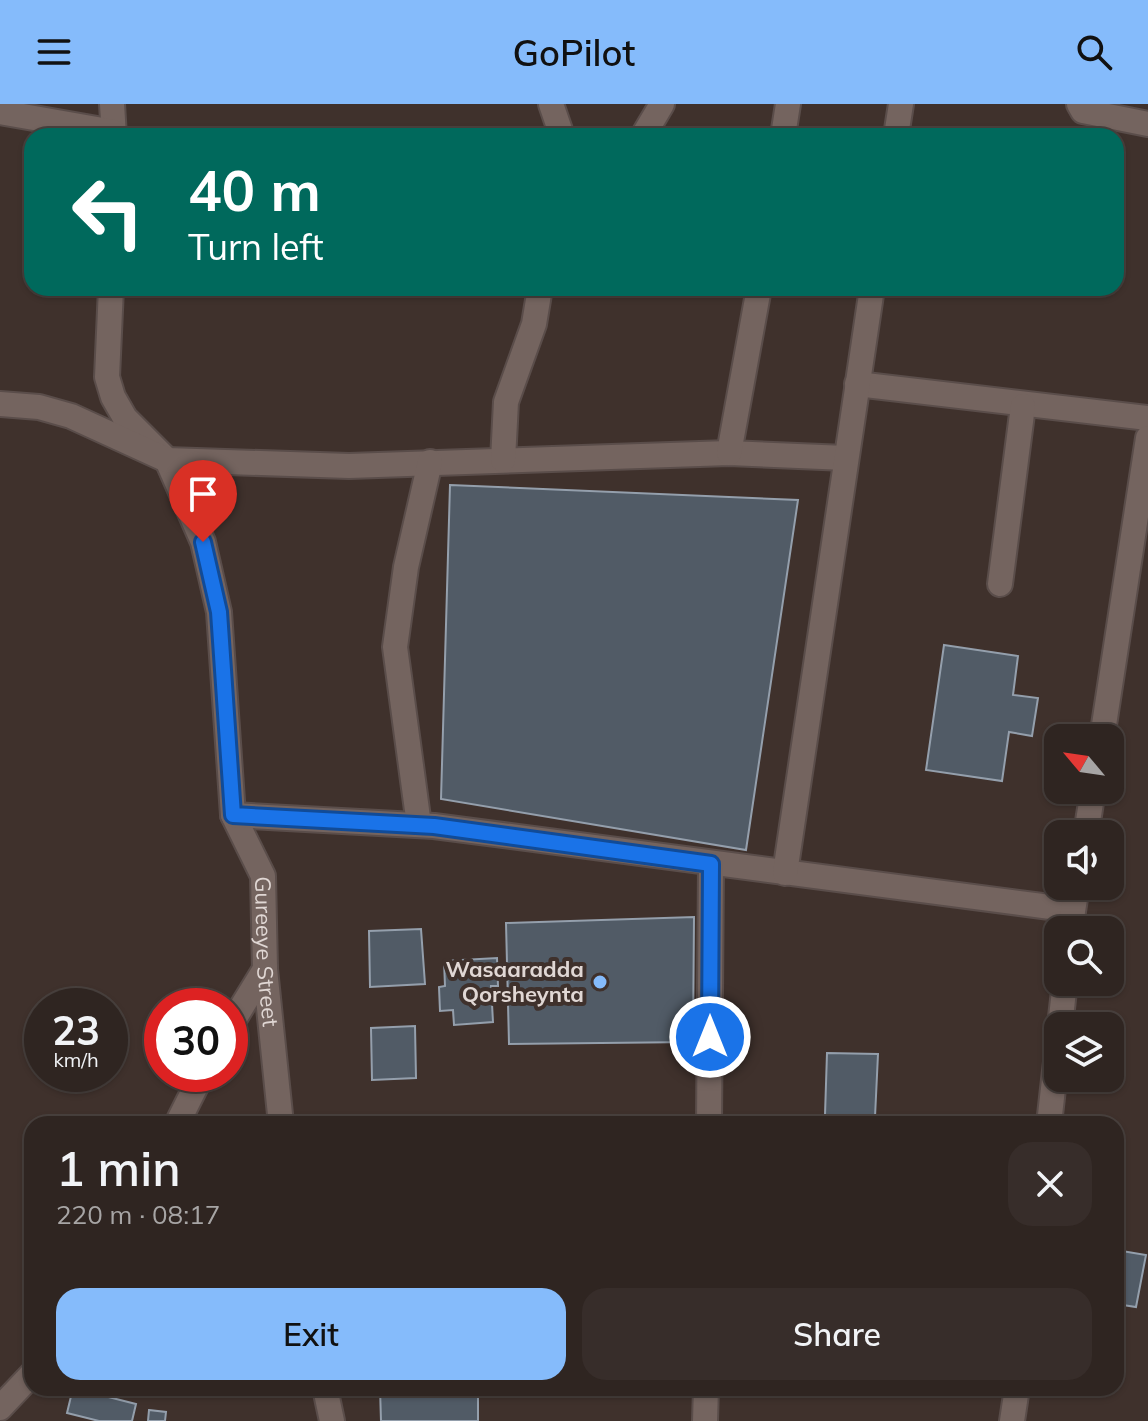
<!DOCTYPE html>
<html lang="en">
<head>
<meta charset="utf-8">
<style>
	:root { --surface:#2f2521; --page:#372d2a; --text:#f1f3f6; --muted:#a7a5a5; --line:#4a423f; --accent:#85bbfb }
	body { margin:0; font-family:Mulish,sans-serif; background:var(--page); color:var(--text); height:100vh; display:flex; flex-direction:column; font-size:30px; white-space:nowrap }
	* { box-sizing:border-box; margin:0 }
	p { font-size:26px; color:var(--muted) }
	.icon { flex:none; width:44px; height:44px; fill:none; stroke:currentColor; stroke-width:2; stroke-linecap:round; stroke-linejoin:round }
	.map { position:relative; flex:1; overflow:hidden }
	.details { position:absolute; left:24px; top:1012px; width:1100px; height:280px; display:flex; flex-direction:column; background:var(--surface); border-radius:24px; box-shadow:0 2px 6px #0004,0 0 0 2px var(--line) }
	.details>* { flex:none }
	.guide { position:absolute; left:24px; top:24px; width:1100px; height:168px; border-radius:24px; box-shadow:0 2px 6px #0004,0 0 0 2px var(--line); background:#00695c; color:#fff; overflow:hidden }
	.needle { width:52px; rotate:299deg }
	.controls { position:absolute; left:1044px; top:620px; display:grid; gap:16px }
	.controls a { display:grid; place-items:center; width:80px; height:80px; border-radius:16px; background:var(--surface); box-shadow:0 2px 6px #0004,0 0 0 2px var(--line); font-size:40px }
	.speed { position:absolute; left:24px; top:884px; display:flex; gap:16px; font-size:40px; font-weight:700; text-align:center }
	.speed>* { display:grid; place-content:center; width:104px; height:104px; border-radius:50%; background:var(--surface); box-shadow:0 2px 6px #0004,0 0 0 2px var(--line); line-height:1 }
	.speed small { font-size:20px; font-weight:400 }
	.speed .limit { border:12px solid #d22; background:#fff; color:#111 }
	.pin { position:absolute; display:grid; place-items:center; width:68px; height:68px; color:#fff; margin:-82px -34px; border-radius:50% 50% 50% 0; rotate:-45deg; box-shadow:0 0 8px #0007 }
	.pin .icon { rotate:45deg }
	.me { position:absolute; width:88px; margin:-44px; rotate:0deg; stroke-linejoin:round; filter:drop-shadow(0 0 6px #0008) }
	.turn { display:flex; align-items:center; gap:28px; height:168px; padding:0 32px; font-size:36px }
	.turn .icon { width:104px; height:104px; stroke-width:2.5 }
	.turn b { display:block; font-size:56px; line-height:68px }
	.round { display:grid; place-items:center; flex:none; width:84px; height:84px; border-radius:24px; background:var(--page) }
	.summary { display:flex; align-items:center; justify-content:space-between; height:136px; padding:0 32px }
	h1 { font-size:48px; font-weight:600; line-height:60px }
	.action { display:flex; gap:16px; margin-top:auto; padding:16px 32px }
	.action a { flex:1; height:92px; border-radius:24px; background:var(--accent); color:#111; font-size:32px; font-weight:600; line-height:92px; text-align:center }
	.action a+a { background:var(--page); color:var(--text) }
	header { display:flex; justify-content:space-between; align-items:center; height:104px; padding:0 32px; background:var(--accent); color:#111; font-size:36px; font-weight:600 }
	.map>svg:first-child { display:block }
	.building { fill:#515b66; stroke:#949fac; stroke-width:2 }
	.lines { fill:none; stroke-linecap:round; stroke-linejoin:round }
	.minor-casing { stroke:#5a4d4a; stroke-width:28 }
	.minor { stroke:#74645f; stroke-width:24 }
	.route-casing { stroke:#114b97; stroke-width:20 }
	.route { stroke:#1a73e8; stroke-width:14 }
	.poi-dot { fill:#85bbfb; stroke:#3f312c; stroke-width:3 }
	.labels { text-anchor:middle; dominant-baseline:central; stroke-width:8; stroke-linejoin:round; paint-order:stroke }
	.street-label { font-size:22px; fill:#e0d7d4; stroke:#3f312c }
	.poi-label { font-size:22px; font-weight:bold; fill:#e0d7d4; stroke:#3f312c; text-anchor:end }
</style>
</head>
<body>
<header><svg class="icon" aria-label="menu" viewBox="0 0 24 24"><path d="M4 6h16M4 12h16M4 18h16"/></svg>GoPilot<svg class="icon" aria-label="search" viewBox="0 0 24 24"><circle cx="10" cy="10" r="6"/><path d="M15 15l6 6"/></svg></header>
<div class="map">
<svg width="1148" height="1317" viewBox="0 0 1148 1317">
	<rect width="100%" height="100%" fill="#3f312c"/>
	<path class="building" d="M450 381 798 396 746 746 441 695Z
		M944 541 1018 552 1013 591 1038 594 1032 632 1009 628 1002 677 926 666Z
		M694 813 693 938 509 940 506 819Z
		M421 825 425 880 370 883 369 827Z
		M497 854 498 882H491L493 918 454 921 453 906 440 907 439 883 445 882 444 857Z
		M415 922 416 974 372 976 371 924Z
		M827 949 878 950 875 1013 825 1011Z
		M1116 1146 1146 1151 1136 1203 1116 1200Z
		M73 1284 136 1300 132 1317H99L67 1309Z
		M380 1284H406V1288L478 1284V1317H381Z
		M149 1306 166 1308 165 1317H148Z"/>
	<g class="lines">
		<g class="minor-casing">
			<g id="minor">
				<path d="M112 0 114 32"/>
				<path d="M551 0 562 32"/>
				<path d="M1079 0 1083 7 1148 20"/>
				<path d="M0 8 114 28"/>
				<path d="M643 32 662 0"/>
				<path d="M783 32 788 0"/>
				<path d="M896 32 901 0"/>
				<path id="s1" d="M111 184 107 273 113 293 125 314 167 356 203 438 219 508 233 711 263 772 265 865 281 1020"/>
				<path d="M857 280 1148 314"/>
				<path d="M0 300 39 303 71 312 167 356 349 362 729 349 846 354"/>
				<path d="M729 349 759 184"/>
				<path d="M503 356 506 298 534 220 540 184"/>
				<path d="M1000 480 1023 302"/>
				<path d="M1102 634 1148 334"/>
				<path d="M233 711 434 722 1073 806"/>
				<path d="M419 721 395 543 406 463 430 358"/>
				<path d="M1086 730 1093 686"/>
				<path d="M785 769 872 184"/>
				<path d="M1070 826 1077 782"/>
				<path d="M230 922 265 865"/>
				<path d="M1060 922 1065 878"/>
				<path d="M177 1020 202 970"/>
				<path d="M709 1020 711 760"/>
				<path d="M1049 1020 1058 940"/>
				<path d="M325 1284 332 1317"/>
				<path d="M0 1304 32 1270"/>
				<path d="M705 1317 706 1284"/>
				<path d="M1012 1317 1017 1284"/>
			</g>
		</g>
		<use href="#minor" class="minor"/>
	</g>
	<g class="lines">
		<g class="route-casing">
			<path id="route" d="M203 438 219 508 233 711 434 722 711 760 710 933"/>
		</g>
		<use href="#route" class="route"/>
	</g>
	<circle class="poi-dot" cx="600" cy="878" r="8"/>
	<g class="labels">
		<g class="street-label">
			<text stroke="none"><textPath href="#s1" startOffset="702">Gureeye Street</textPath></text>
		</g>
		<g class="poi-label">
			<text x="584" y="865">Wasaaradda<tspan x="584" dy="25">Qorsheynta</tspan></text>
		</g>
	</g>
</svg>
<div class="controls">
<a><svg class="needle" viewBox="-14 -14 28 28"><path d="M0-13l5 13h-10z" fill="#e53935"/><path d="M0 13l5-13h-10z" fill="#a7a5a5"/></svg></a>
<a><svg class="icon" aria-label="sound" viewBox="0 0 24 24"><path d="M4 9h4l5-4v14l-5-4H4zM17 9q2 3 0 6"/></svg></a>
<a><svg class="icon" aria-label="search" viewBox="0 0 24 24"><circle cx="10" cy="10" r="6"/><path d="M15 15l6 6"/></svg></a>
<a><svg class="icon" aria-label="layers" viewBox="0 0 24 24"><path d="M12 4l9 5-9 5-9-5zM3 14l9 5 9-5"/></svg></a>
</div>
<div class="speed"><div>23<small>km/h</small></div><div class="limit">30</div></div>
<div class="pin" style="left:203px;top:438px;background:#d93025"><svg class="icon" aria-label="arrive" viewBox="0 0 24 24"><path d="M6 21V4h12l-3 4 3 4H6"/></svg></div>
<svg class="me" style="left:710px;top:933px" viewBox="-20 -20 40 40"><circle r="17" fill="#1a73e8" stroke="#fff" stroke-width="3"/><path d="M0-11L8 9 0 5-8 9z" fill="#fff"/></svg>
<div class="guide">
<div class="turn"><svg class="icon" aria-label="left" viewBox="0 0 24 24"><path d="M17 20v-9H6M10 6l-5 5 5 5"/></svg><div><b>40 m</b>Turn left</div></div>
</div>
<section class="details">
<div class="summary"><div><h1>1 min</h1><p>220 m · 08:17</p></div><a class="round"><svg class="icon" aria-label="close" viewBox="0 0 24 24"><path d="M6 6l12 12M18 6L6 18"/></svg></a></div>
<div class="action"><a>Exit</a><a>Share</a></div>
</section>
</div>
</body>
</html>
